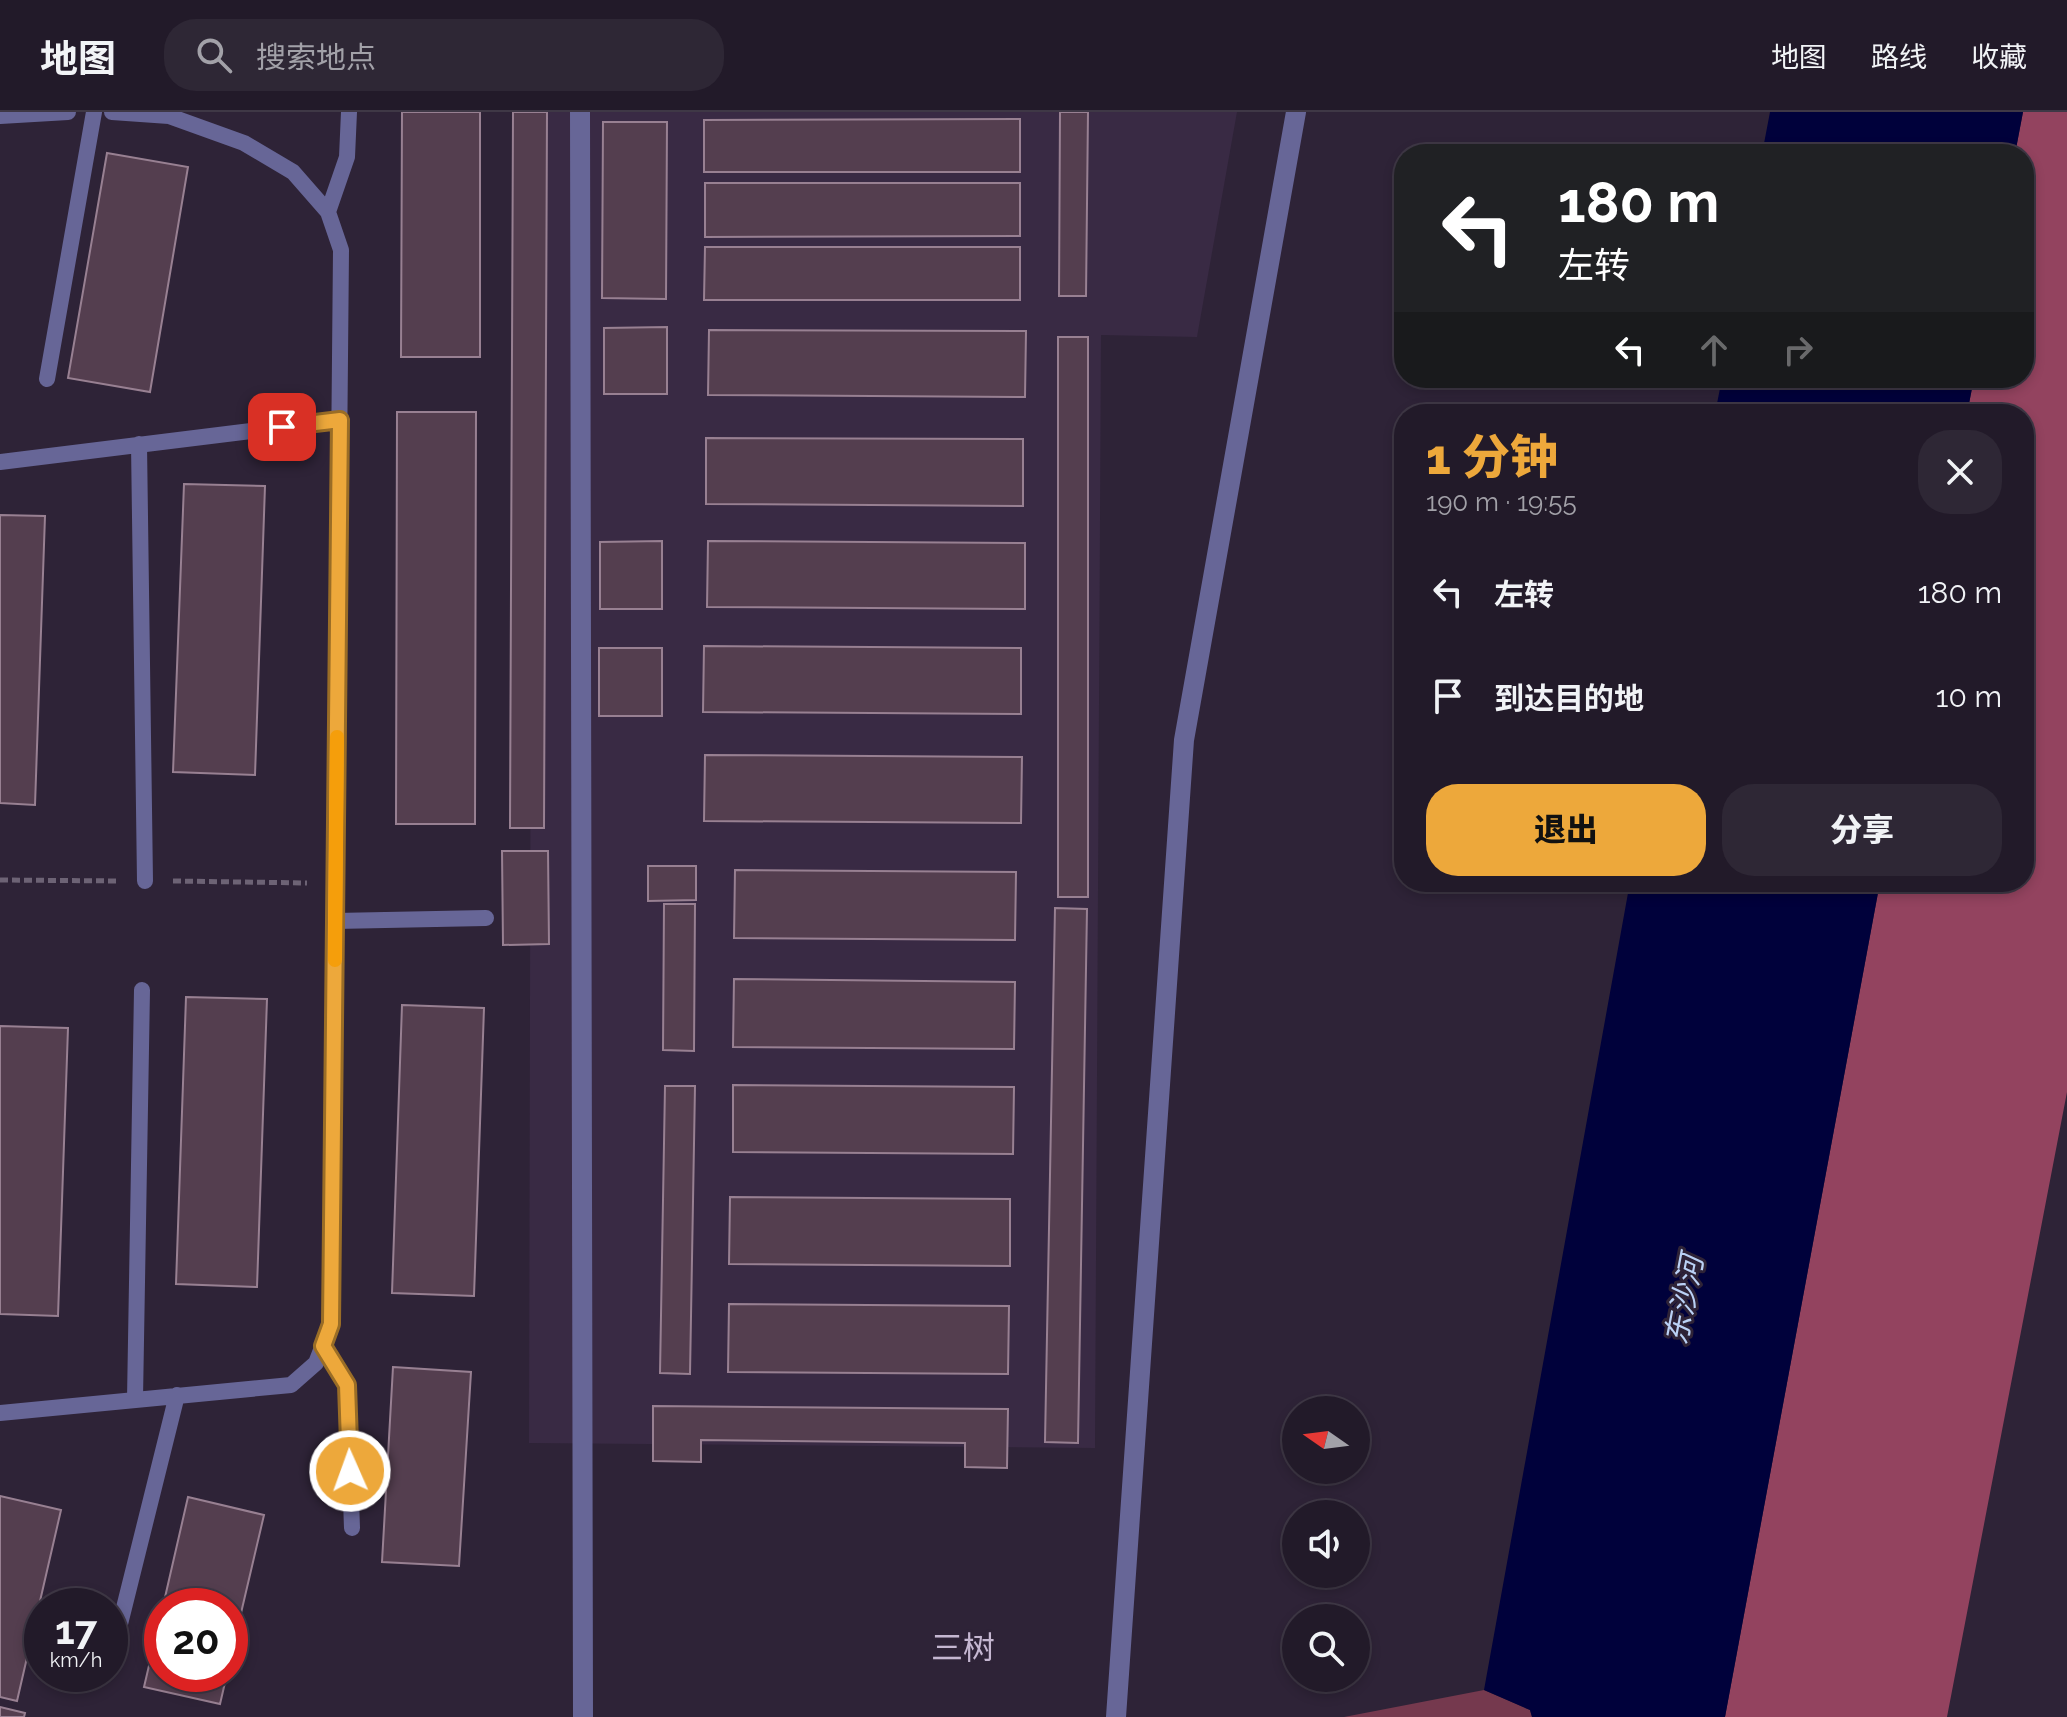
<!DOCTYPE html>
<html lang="zh">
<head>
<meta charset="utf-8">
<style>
	:root { --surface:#221a29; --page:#2e2735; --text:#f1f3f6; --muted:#a2a1a8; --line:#3f3846; --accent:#eda83b }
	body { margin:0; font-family:Raleway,"Noto Sans SC",sans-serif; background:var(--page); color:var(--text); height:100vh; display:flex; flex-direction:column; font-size:30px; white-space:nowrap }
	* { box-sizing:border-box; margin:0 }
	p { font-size:26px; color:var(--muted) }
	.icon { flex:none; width:44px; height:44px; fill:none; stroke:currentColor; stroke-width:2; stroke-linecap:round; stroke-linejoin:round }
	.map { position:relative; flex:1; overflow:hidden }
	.sheet { position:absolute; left:1394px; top:292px; width:640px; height:488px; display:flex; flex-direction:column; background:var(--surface); border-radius:32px; box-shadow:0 4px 12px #0003,0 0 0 2px var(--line) }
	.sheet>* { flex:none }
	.guide { position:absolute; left:1394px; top:32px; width:640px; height:244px; border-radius:32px; box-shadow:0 4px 12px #0003,0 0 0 2px var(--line); background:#202124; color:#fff; overflow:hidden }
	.needle { width:52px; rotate:284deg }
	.buttons { position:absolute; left:1282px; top:1284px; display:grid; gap:16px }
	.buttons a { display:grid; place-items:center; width:88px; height:88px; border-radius:50%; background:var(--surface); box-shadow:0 4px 12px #0003,0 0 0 2px var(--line); font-size:40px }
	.speed { position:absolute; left:24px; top:1476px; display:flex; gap:16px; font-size:40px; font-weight:700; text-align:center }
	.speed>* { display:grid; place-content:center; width:104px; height:104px; border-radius:50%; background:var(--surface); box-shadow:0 4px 12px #0003,0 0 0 2px var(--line); line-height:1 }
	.speed small { font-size:20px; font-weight:400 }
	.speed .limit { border:12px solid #d22; background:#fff; color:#111 }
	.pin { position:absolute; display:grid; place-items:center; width:68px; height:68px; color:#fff; margin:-34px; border-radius:16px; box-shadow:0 4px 12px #0006 }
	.me { position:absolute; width:88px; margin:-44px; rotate:358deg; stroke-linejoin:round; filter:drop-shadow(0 0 6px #0008) }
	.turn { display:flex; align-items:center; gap:28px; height:168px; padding:0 32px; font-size:36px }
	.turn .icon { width:104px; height:104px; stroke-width:2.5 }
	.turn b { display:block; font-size:56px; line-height:68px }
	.lanes { display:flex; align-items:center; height:76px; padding:0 32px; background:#0003; justify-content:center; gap:40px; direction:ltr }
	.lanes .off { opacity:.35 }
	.round { display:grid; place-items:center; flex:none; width:84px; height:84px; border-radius:32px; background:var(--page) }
	.overview { display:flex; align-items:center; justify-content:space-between; height:136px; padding:0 32px }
	h1 { font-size:48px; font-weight:800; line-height:60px; color:var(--accent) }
	.primary-button { display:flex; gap:16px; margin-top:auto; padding:16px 32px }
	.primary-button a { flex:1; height:92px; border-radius:32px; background:var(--accent); color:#111; font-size:32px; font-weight:800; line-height:92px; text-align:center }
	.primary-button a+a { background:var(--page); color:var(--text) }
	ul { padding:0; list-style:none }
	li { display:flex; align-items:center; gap:24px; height:104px; padding:0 32px }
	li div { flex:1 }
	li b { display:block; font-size:30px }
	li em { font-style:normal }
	header { display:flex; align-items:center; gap:48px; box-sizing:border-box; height:112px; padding:0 40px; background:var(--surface); border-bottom:2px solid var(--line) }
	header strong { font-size:38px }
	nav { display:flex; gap:44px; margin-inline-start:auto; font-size:28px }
	.search { width:560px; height:72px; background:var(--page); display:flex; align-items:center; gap:20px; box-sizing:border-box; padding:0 28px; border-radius:32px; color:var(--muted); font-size:30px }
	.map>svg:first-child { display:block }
	.built { fill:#392a44 }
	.green { fill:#75394e }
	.forest { fill:#93435f }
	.water { fill:#00013b }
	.building { fill:#543e4f; stroke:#988092; stroke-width:2 }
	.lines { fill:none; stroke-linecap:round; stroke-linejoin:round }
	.path { stroke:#6d6375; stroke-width:5; stroke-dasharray:8 4; stroke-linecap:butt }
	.lane { stroke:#676697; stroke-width:16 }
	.street { stroke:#676697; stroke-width:20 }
	.route-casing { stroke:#9a6d26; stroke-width:20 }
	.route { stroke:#eda83b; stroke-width:14 }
	.slow { stroke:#f59e0b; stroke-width:14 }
	.labels { text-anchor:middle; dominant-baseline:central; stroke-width:6; stroke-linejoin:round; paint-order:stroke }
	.water-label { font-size:30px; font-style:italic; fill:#bad1f5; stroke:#2e2337 }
	.quarter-label { font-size:32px; fill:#c5b7d1; stroke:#2e2337 }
</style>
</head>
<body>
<header>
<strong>地图</strong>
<div class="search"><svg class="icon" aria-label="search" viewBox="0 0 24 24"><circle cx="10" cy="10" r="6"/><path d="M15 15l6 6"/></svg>搜索地点</div>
<nav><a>地图</a><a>路线</a><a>收藏</a></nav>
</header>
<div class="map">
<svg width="2067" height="1605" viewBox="0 0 2067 1605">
	<rect width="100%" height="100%" fill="#2e2337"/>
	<path class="built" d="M532 0H1237L1197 225 1101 223 1095 1336 529 1331Z"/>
	<path class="green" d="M1484 1578 1530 1598 1532 1605H1344Z"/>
	<path class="forest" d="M2023 0H2067V980L1947 1605H1725L1880 770H2024V302H1967L1974 266H2024V42H2015Z"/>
	<path class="water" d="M1770 0H2023L2015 42H1762Z
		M1722 266H1974L1967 302H1715Z
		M1630 770H1880L1725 1605H1532L1530 1598 1484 1578Z"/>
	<path class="building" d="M402 0H480V245H401Z
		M513 0H547L544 716H510Z
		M1060 0H1088L1086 184H1059Z
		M1020 7V60H704V8Z
		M603 10H667L666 187 602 186Z
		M107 41 188 55 150 280 68 266Z
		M705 71H1020V124L705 125Z
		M705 135H1020V188H704Z
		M667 215V282H604V216Z
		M709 218 1026 219 1025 285 708 283Z
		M1058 225H1088V785H1058Z
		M397 300H476L475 712H396Z
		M706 326 1023 327V394L706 392Z
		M184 372 265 374 255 663 173 660Z
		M0 403 45 404 35 693 0 691Z
		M662 429V497H600V430Z
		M708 429 1025 431V497L707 495Z
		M704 534 1021 536V602L703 600Z
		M599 536H662V604H599Z
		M705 643 1022 645 1021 711 704 709Z
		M502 739H548L549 832 503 833Z
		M648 754H696V788L648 789Z
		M735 758 1016 760 1015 828 734 826Z
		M664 792H695L694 939 663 938Z
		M1055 796 1087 797 1078 1331 1045 1330Z
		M734 867 1015 870 1014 937 733 935Z
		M186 885 267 887 257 1175 176 1172Z
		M402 893 484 896 474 1184 392 1181Z
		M0 914 68 916 58 1204 0 1202Z
		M733 973 1014 975 1013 1042 733 1040Z
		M665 974H695L690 1262 660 1261Z
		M730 1085 1010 1087V1154L729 1152Z
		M729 1192 1009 1194 1008 1262 728 1260Z
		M393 1255 471 1260 459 1454 382 1450Z
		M653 1294 1008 1297 1007 1356 965 1355V1331L701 1328V1350L653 1349Z
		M0 1384 61 1398 17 1589 0 1585Z
		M188 1385 264 1403 230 1548V1494H163Z
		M162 1498V1562H227L220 1592 144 1575Z
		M0 1595 25 1601 24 1605H0Z"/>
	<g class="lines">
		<path class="path" d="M0 768 119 769
			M173 769 307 771"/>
		<path class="lane" d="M0 4 68 0
			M328 100 347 45 349 0
			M47 267 94 0
			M139 332 145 769
			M0 350 340 308
			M335 809 486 806
			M323 1234 347 1273 352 1416
			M135 1287 142 878
			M0 1301 291 1273 316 1251 331 1212 341 138 328 100 293 60 244 31 169 4 112 0
			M114 1536 177 1283"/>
		<path class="street" d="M580 0 583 1605
			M1116 1605 1184 628 1296 0"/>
	</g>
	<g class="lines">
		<g class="route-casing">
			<path id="route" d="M282 315 340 308 331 1212 323 1234 347 1273 350 1359"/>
		</g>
		<use href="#route" class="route"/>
		<path class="slow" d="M335 848 337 625"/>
	</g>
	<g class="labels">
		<g class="water-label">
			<text transform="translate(1684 1188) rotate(-79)">东沙河</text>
		</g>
		<g class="quarter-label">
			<text x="963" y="1535">三树</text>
		</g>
	</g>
</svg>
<div class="buttons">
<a><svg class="needle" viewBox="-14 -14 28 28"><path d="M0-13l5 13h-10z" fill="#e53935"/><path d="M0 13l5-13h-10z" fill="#a2a1a8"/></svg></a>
<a><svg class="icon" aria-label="sound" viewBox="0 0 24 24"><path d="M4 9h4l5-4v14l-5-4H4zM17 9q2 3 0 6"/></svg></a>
<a><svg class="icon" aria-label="search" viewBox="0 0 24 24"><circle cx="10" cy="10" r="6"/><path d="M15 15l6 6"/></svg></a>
</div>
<div class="speed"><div>17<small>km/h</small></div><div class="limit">20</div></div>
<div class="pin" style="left:282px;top:315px;background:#d93025"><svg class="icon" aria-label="arrive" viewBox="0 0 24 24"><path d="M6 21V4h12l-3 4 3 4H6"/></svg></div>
<svg class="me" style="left:350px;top:1359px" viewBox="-20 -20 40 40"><circle r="17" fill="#eda83b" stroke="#fff" stroke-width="3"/><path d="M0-11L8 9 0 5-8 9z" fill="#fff"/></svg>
<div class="guide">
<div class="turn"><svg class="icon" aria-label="left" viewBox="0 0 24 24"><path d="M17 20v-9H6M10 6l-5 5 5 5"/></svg><div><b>180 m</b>左转</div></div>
<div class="lanes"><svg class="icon" aria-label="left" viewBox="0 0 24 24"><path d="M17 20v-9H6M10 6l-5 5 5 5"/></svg><svg class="icon off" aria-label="ahead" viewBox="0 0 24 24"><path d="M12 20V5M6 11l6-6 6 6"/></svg><svg class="icon off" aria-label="right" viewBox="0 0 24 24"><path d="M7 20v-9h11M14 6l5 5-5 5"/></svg></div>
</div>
<section class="sheet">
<div class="overview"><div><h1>1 分钟</h1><p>190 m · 19:55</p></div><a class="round"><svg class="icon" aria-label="close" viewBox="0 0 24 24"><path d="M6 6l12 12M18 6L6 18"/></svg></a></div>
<ul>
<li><svg class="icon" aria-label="left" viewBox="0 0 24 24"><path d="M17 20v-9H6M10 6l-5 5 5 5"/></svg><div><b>左转</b></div><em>180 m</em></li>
<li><svg class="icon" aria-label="arrive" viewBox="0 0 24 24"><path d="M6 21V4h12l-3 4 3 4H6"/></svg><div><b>到达目的地</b></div><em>10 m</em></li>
</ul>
<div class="primary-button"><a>退出</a><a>分享</a></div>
</section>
</div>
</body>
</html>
